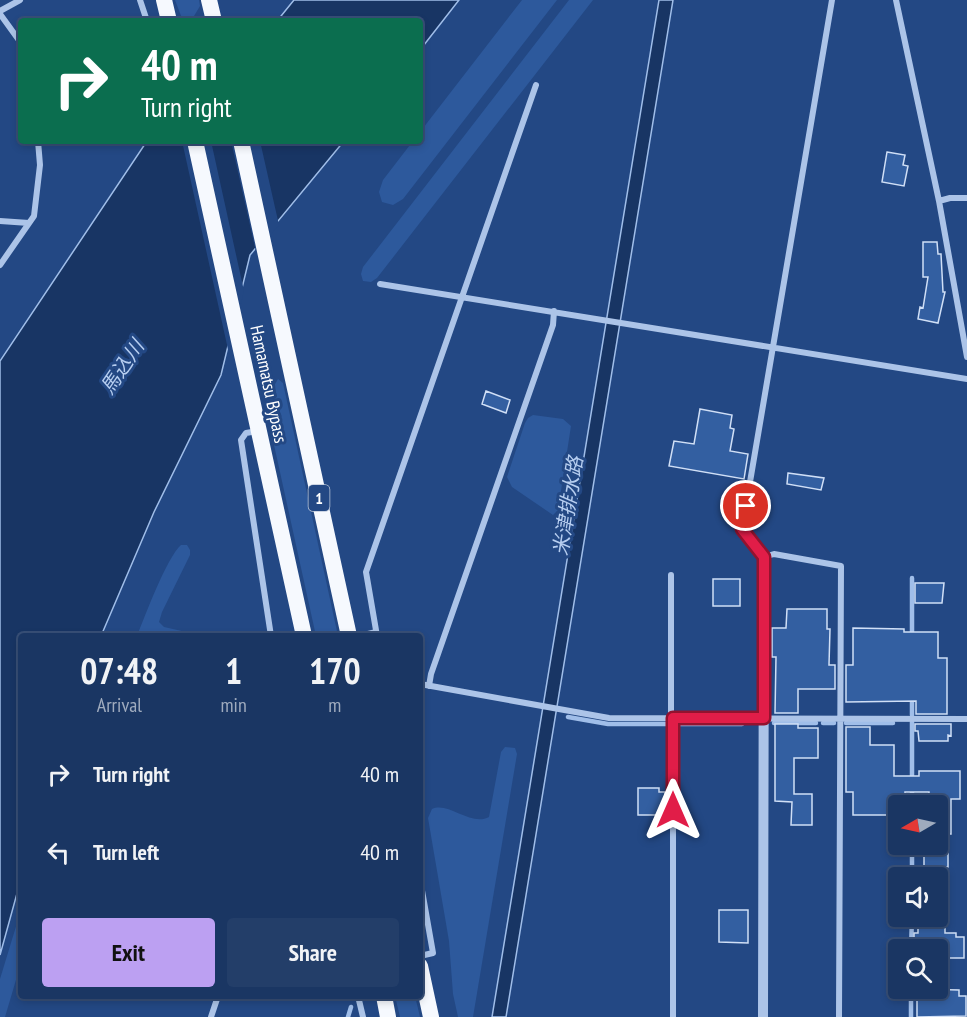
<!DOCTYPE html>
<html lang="en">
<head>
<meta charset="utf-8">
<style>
	:root { --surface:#1a3663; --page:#233e69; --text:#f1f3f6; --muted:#9fabbe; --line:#385078; --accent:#bca0f2 }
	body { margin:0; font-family:"PT Sans Narrow","Noto Sans JP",sans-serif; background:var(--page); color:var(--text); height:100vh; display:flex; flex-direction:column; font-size:22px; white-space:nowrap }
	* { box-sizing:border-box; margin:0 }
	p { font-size:20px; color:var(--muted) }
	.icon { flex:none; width:33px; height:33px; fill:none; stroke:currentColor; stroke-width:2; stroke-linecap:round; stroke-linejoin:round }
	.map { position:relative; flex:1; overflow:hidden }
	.panel { position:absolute; left:18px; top:633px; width:405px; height:366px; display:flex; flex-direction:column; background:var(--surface); border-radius:6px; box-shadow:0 3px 9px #0003,0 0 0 2px var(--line) }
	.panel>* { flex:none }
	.guide { position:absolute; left:18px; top:18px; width:405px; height:126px; border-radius:6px; box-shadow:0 3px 9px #0003,0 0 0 2px var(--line); background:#0b6e4f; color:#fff; overflow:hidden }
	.needle { width:39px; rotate:261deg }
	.tools { position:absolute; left:888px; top:795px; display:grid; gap:12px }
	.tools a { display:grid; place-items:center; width:60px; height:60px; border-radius:6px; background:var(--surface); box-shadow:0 3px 9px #0003,0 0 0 2px var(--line); font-size:30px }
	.pin { position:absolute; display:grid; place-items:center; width:51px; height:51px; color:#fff; margin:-26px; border:3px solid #fff; border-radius:50%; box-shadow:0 2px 6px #0007 }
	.me { position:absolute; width:66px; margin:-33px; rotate:0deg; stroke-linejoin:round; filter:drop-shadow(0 0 4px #0008) }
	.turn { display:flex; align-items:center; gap:21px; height:126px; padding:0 24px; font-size:27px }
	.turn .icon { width:78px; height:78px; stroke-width:2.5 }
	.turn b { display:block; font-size:42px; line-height:51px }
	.eta { display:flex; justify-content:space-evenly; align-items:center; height:102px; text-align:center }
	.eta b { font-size:36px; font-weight:700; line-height:42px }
	.cta { display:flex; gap:12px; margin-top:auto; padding:12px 24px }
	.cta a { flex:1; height:69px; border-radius:6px; background:var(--accent); color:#111; font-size:24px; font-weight:700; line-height:69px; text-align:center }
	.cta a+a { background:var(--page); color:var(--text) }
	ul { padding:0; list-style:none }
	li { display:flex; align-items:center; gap:18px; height:78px; padding:0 24px }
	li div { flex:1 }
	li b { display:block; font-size:22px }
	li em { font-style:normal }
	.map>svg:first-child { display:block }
	.green { fill:#2d599c }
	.water { fill:#183564; stroke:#a0bee9; stroke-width:1.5 }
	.pier { fill:#234884 }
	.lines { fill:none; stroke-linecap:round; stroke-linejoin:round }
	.stream { stroke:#a0bee9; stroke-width:4.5 }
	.building { fill:#335fa1; stroke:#d0dff6; stroke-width:1.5 }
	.minor { stroke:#acc4e8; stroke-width:6 }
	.tertiary { stroke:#acc4e8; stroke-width:10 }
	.trunk { stroke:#f6f9fe; stroke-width:16 }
	.route-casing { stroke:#92132f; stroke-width:15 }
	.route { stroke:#e11d48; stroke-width:10 }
	.labels { text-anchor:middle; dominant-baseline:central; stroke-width:6; stroke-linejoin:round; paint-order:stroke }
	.shield { fill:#234884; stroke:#bdc8da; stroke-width:1.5 }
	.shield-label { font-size:16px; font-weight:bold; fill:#fff }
	.street-label { font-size:18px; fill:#fff; stroke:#234884 }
	.water-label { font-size:20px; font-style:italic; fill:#b7cef0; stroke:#234884 }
</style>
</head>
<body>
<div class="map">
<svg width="967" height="1017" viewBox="0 0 967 1017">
	<rect width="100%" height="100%" fill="#234884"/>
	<path class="green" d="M175 0H199L200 6 191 21H183Z
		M522 0H557L403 199 393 205 382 202 379 192 383 180 413 141H420V132Z
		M569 0H593L377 278 371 282 363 281 361 274 363 267Z
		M278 379 283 383 338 636H316L269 422 267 398Z
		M533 415 563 419 571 426 558 510 553 515 512 487 507 477 525 423 528 418Z
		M181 545H187L190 550V555L162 612 159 622 164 627 204 636H137C145 616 167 557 181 545Z
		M505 747 515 748 517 754 473 1017H458L453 994 449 941 428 818 432 809C448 801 471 827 489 817L501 752Z
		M21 910V963L5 1017H0V979Z
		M395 996H415L420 1017H400Z"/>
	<path class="water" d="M294 0H459L420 50V21H277Z
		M659 0H673L506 1017H492Z
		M147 141H344L250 255 221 375 154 512 101 636H21V879L0 955V361Z"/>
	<path class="pier" d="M182 141H211L244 291 229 354Z
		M231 141H260L279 225 256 252Z"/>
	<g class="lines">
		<path class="stream" d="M912 636V578
			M912 715V695
			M568 717 608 724H667
			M912 722V779
			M774 723H816
			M823 723H834
			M846 723H893
			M679 724H742
			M912 806V788
			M912 878V844
			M911 950 912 916
			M348 1017 351 1007
			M911 1017V988"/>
	</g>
	<path class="building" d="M887 152 905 155 903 165 908 166 904 186 882 182Z
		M923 242H937L938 254H941L943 292H945L938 323 918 319 920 307 923 308 928 277H923Z
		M486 391 510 400 506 413 482 404Z
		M700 409 732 415 730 428 734 429 730 451 748 454 744 479 669 466 674 441 694 444Z
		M788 473 824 478 821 490 787 484Z
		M713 579H740V606H713Z
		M915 583H944L942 603H915Z
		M787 609H827V629H830L829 665H835V689H798V713H775L776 657H772V628H786Z
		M853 628 904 629V632H938V658H947V714H916V701L846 702V665H853Z
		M775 724H798V728H818V758H794V794H812V825H791L792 802 775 801Z
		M915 724H951V736L948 735V741H919L918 731H915Z
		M846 727H870V745H894V776H919V771H960V799H951V834H938V806H929V792H905V795H900L898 815H853V792H846Z
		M638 788H659V792H665L664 815H638Z
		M924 844H948V867H945V878H924Z
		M719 910H748V943L719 942Z
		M918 916H945V933H956V937H964V958H938V950H914V933H918Z
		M917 989 959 990V996H966V1016L917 1017Z"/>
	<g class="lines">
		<path class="minor" d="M140 0 147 21
			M832 0 742 529 764 557 774 554 841 566 839 1017
			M896 0 939 201 967 357
			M0 11 20 0
			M0 14 21 43
			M939 201 950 198H967
			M0 221 29 223
			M0 265 34 216 40 165 38 141
			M380 284 967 379
			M257 431 246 433 241 440 271 636
			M360 636 376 632
			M377 636 366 572 536 85
			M420 684 609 718 967 719
			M429 686 431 674 553 325 554 311
			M671 718V575
			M420 879 433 953 420 956
			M358 996 363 1017
			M211 1017 218 996
			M673 1017V718"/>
		<path class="tertiary" d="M763 1017 764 557"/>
		<path class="trunk" d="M164 0 169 21
			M209 0 214 21
			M195 141 304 636
			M241 141 349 636
			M420 966 431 1017
			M384 996 388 1017"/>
	</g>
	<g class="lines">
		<g class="route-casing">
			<path id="route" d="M673 810V718H764V557L742 529 746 506"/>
		</g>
		<use href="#route" class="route"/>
	</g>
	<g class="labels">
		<rect class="shield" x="308.5" y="485" width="21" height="26" rx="4.5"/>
		<g class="shield-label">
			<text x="319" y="498">1</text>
		</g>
		<g class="street-label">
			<text transform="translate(269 384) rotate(78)">Hamamatsu Bypass</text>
		</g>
		<g class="water-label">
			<text transform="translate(122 367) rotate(-56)">馬込川</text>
			<text transform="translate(568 506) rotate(-81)">米津排水路</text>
		</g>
	</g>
</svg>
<div class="tools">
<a><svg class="needle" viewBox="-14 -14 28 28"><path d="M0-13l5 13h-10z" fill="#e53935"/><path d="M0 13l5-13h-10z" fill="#9fabbe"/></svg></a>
<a><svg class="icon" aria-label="sound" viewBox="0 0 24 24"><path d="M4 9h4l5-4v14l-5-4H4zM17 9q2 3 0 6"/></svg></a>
<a><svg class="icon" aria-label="search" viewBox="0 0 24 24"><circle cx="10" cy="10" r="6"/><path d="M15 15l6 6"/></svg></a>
</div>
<div class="pin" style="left:746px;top:506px;background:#d93025"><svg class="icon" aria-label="arrive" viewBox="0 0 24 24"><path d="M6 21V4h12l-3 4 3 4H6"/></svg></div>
<svg class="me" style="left:673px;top:810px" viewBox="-20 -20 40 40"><path d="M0-17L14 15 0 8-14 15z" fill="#e11d48" stroke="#fff" stroke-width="4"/></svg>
<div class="guide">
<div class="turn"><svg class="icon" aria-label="right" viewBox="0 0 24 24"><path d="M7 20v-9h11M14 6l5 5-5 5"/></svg><div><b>40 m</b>Turn right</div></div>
</div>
<section class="panel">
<div class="eta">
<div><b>07:48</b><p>Arrival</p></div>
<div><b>1</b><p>min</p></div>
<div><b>170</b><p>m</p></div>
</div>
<ul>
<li><svg class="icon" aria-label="right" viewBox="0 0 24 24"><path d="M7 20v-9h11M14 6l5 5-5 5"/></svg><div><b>Turn right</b></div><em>40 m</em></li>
<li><svg class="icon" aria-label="left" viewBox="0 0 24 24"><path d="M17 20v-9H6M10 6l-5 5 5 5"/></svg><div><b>Turn left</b></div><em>40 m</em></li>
</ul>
<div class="cta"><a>Exit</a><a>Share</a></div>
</section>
</div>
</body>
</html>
